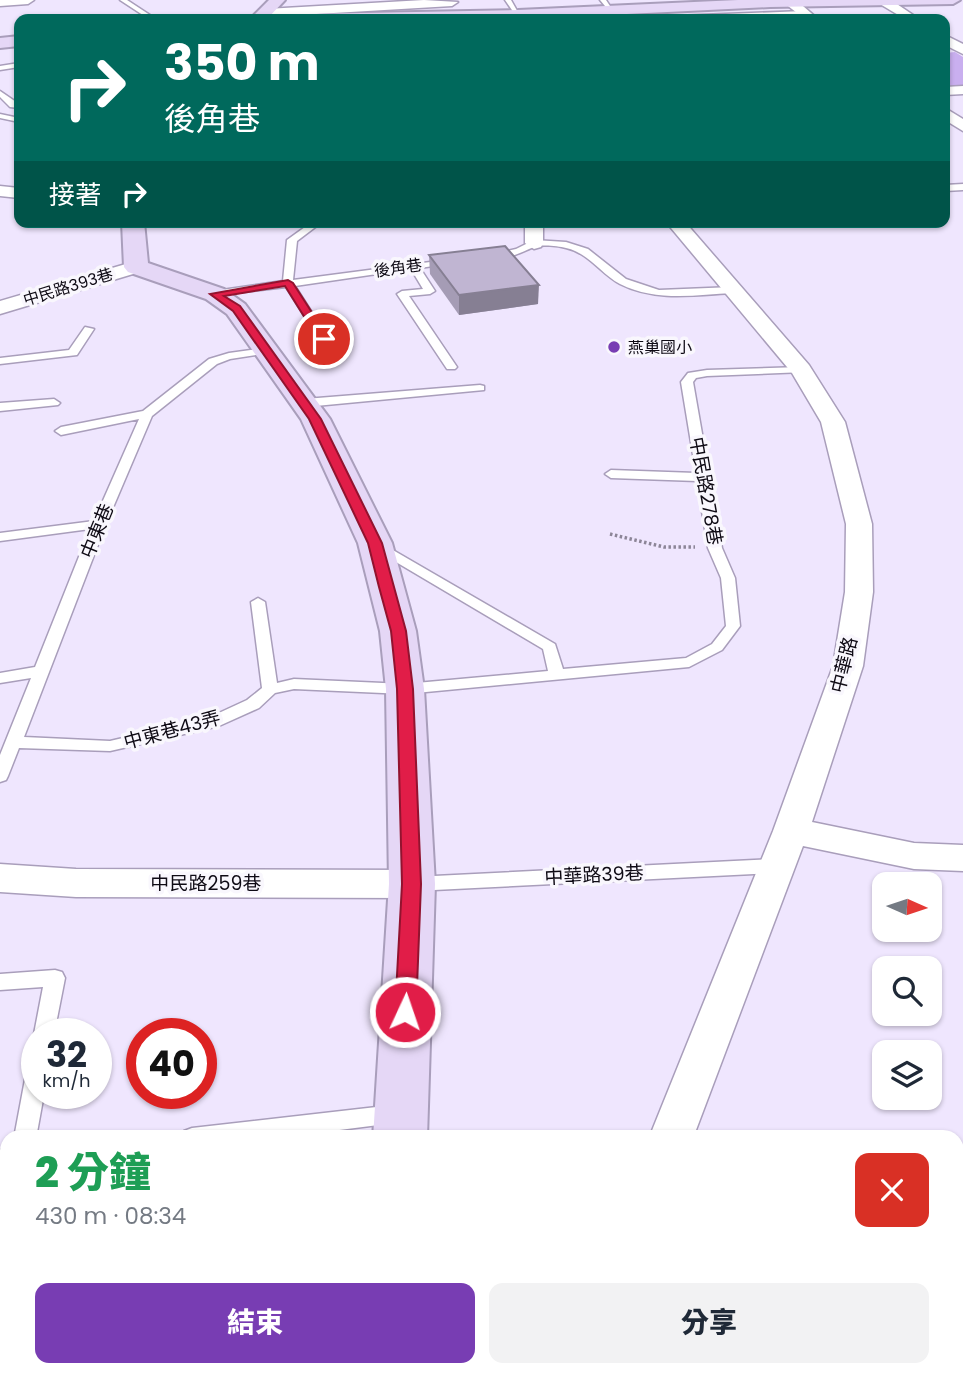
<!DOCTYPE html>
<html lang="zh-TW">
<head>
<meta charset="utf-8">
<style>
	:root { --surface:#fff; --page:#f2f2f3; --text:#1f2937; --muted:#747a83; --accent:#783db3 }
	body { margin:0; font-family:Poppins,"Noto Sans TC",sans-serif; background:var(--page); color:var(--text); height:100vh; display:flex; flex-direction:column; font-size:26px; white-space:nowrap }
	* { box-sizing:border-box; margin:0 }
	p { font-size:23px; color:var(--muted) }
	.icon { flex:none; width:38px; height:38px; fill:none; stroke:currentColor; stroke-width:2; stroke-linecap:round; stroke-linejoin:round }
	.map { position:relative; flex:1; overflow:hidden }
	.panel { position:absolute; left:0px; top:1130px; width:964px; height:247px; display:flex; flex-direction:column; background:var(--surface); border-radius:21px 21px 0 0; box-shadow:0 2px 5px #0004 }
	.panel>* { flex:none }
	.guide { position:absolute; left:14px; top:14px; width:936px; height:214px; border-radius:14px; box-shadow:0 2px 5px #0004; background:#00695c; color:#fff; overflow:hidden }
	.needle { width:46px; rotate:93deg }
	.buttons { position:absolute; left:872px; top:872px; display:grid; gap:14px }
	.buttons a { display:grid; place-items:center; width:70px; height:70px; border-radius:14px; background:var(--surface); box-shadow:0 2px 5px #0004; font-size:35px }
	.speed { position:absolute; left:21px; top:1018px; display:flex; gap:14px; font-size:35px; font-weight:700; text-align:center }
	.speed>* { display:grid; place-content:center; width:91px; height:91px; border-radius:50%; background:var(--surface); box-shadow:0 2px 5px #0004; line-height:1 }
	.speed small { font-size:18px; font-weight:400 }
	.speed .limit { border:10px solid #d22; background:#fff; color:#111 }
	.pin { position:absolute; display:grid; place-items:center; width:60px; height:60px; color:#fff; margin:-30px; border:4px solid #fff; border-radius:50%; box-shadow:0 2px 7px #0007 }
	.me { position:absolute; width:77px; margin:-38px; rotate:3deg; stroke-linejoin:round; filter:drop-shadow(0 0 5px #0008) }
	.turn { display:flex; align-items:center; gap:24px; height:147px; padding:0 35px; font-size:32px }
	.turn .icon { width:91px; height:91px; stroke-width:2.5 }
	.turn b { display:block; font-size:49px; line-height:60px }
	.then { display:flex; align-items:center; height:66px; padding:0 35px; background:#0003; gap:14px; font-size:26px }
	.round { display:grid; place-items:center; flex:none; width:74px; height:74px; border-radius:14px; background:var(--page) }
	.summary { display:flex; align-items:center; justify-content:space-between; height:119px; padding:0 35px }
	h1 { font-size:42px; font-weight:800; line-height:52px; color:#1e9e55 }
	.action { display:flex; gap:14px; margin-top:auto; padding:14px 35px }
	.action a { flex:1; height:80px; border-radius:14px; background:var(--accent); color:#fff; font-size:28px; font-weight:800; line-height:80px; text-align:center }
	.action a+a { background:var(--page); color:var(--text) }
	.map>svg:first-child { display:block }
	.green { fill:#c9afef }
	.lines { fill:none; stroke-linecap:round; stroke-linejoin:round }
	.lane-casing { stroke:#a99ebb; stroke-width:3 }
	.street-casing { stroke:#a99ebb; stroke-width:3 }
	.secondary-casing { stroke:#a99ebb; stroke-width:4 }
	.path { stroke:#8c8597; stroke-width:3.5; stroke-dasharray:2.5 2.5; stroke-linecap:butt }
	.lane { fill:#fff; fill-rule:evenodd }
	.street { fill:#fff; fill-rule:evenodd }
	.secondary { fill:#e5d7f6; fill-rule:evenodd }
	.wall { fill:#a59cb5 }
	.shaded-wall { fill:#867f93 }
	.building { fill:#c0b5d2; stroke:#867f93; stroke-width:2 }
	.route { fill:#e11d48; stroke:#92132f; stroke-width:2 }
	.poi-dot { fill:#783db3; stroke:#f9f7fd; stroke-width:2.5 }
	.labels { text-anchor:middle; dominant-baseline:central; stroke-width:7; stroke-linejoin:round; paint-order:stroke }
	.far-street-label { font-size:16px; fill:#0e0a14; stroke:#f9f7fd }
	.far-poi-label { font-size:16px; fill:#0e0a14; stroke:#f9f7fd; text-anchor:start }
	.street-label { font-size:19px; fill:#0e0a14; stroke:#f9f7fd }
</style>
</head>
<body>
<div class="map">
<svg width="963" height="1376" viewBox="0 0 963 1376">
	<rect width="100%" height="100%" fill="#efe6fe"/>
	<path class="green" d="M955 52 963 57V87L945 85V53Z"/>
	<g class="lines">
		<g class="lane-casing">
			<path id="lane" d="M120 0H127L156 19H149Z
				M505 0H511L520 16H516Z
				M600 0H606L614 12H610Z
				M804 11 802 14 646 19 649 17Z
				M19 63V67L0 70V66Z
				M0 91 19 104V108L10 107 0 97Z
				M0 114 19 118V122L0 118Z
				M963 184V190L945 191V185Z
				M312 222H322L297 241 293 280 453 259V263L420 268 435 291 430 294 409 296 457 367 455 369H447L397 294 402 291 423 289 411 269 295 286 329 339 324 342 320 341 286 287 211 296V292L215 291 283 281 287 240Z
				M534 240 566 242 588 249 626 279 659 290 733 287 738 290 733 293C696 295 655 302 620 284 601 274 589 253 566 248 558 246 542 244 534 247 521 252 502 264 488 255L516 249Z
				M85 327 94 329 77 355 0 364V358L69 350Z
				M264 348 268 349V353L230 359 217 364 152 416 106 524 24 737 110 741 208 718 247 700 262 688 251 602 258 598 265 602 277 683 294 679 405 684 548 671 543 649 374 549 372 546 379 542 555 644 563 669 686 658 712 644 726 626 721 578 708 548 697 481 611 478 605 474 611 470 696 473 681 382 688 373 707 370 801 367 807 370 805 372 707 376 696 378 693 382 722 548 735 578 740 626 722 650 689 667 405 694 294 689 275 693 259 708 219 726 110 751 19 748 8 776 6 780 0 782V755L31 678 0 683V673L35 667 90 529 0 541V533L94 521 139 419 61 435 55 431 61 427 143 411 209 359 229 353Z
				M480 385 484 386V390L305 407 299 403 305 399Z
				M54 399 60 403 58 405 0 411V403Z
				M776 859 782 861 785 866 782 871 776 873 414 891 407 889 405 884 407 879 414 877Z
				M55 970 62 972 65 978 54 1034H37V1040L34 1034 43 987 0 990V974Z
				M37 1065V1094H44L36 1138H14L26 1074 30 1068Z
				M394 1105 402 1107 405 1114 402 1121 394 1123 277 1138H181L184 1131 192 1128Z
				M7 1149V1169L0 1170V1150Z
				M7 1222V1279L0 1281V1225Z"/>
		</g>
		<g class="street-casing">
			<path id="street" d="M0 0H34L28 4 0 6Z
				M424 0 458 2 452 6 266 17 260 13 266 9Z
				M789 0H796L818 19H805L788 6 786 3Z
				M879 0H891L919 19H905L880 4Z
				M945 35 963 44V54L945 45Z
				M963 86V94L945 95V87Z
				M945 108 963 119V131L945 120Z
				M0 186 19 188V198L0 196Z
				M525 222H543V243L541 247 534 249 525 243Z
				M666 222H685L809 365 845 422 872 524 873 592 863 666 812 822 914 843 963 845V871L914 869 803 846 693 1138H649L773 831 833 666 845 592 846 524 821 422 792 373Z
				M136 261 143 263 146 267 143 271 0 314V301Z
				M0 864 76 869 412 870 425 874 431 884 425 894 412 898 76 897 0 892Z
				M545 1370H596L594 1376H543Z"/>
		</g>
		<g class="secondary-casing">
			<path id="secondary" d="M269 0H285L267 19H250Z
				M738 0H960L953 4 770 7 525 19H299L307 14 518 10Z
				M19 36V46L0 48V38Z
				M122 222H144L148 263 224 289 245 304 330 419 392 543 416 631 424 689 435 884 427 1138H373L389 884 386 689 380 631 358 543 301 419 227 314 206 299 128 272 124 267Z
				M368 1370H430V1376H368Z"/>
		</g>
		<path class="path" d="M610 534 664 547H695"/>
		<use href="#lane" class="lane"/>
		<use href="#street" class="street"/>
		<use href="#secondary" class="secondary"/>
	</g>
	<path class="wall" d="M429 255 538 304 459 315 430 274Z"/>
	<path class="shaded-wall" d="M539 285 538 304 459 315V295Z"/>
	<path class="building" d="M505 246 539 285 459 295 429 255Z"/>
	<path class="route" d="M288 280 293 283 329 339 328 342H320L285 286 224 296 240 306 321 419 382 543 406 631 413 689 421 884 416 1012 413 1018 405 1020 398 1018 395 1012 402 884 397 689 391 631 379 587 368 543 309 419 233 311 210 294Z"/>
	<circle class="poi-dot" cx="614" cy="347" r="7"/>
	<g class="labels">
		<g class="far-street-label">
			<text transform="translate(398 268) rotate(-8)">後角巷</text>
			<text transform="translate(68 287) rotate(-17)">中民路393巷</text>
		</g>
		<g class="far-poi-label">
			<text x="628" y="347">燕巢國小</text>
		</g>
		<g class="street-label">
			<text transform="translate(706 491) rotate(80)">中民路278巷</text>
			<text transform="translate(97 531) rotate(-68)">中東巷</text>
			<text transform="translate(844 665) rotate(-76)">中華路</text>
			<text transform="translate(172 730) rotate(-15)">中東巷43弄</text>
			<text transform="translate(594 875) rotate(-3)">中華路39巷</text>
			<text x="206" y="883">中民路259巷</text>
		</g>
	</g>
</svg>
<div class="buttons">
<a><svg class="needle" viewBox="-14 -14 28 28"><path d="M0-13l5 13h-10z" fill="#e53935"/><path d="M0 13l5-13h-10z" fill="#747a83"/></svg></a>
<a><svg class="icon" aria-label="search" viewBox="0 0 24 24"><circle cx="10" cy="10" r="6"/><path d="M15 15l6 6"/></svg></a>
<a><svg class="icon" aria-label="layers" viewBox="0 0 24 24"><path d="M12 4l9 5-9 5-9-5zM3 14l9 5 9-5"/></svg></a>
</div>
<div class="speed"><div>32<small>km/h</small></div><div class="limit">40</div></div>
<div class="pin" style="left:324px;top:339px;background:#d93025"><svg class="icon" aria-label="arrive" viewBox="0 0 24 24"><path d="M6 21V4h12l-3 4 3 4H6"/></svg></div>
<svg class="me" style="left:405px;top:1012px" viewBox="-20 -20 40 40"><circle r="17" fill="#e11d48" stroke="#fff" stroke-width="3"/><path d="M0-11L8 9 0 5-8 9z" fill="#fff"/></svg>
<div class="guide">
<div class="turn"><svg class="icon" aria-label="right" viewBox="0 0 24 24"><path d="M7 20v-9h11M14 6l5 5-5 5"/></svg><div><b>350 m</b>後角巷</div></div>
<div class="then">接著<svg class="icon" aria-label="right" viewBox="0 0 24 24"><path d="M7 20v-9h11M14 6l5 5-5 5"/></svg></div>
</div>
<section class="panel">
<div class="summary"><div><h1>2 分鐘</h1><p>430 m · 08:34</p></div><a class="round" style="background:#d93025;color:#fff"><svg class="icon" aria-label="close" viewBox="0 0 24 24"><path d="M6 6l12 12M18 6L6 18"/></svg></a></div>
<div class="action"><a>結束</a><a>分享</a></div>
</section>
</div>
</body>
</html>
